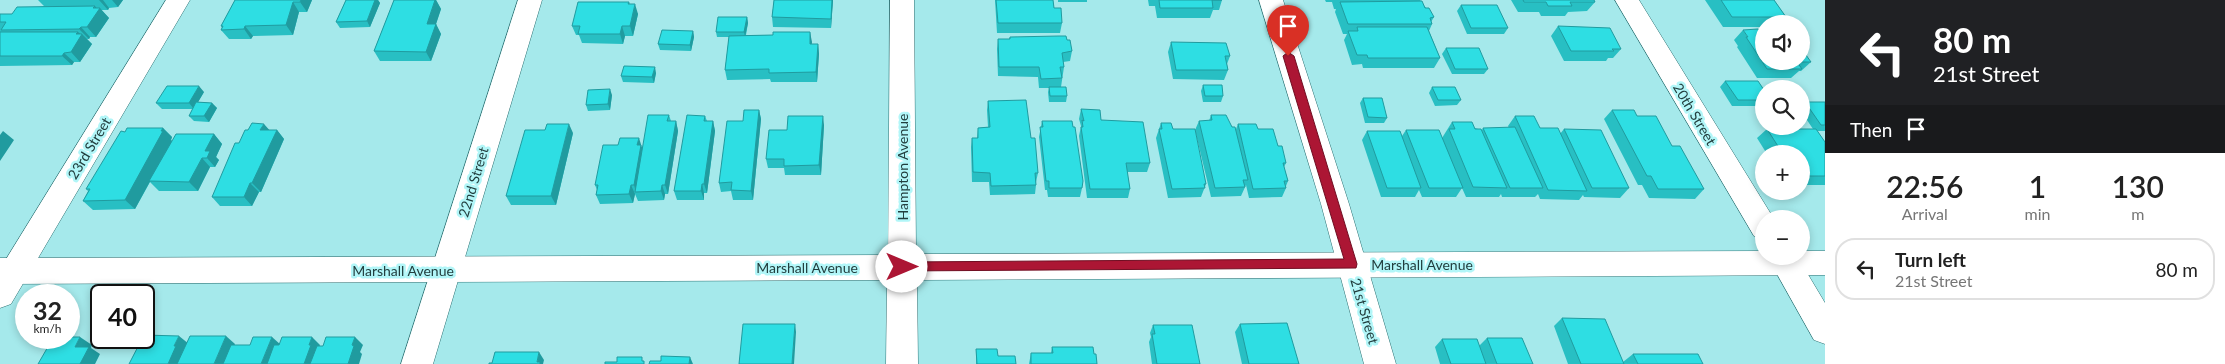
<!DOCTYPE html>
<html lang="en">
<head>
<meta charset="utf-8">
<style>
	:root { --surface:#fff; --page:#f6f6f6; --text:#222; --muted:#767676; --line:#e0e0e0 }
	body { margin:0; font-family:Lato,sans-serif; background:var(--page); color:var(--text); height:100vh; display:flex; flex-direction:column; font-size:19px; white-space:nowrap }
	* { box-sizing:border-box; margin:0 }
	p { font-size:16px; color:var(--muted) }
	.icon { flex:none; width:28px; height:28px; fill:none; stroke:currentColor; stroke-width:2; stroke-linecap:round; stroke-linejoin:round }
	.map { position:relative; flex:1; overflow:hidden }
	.side { display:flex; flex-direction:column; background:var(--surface); width:400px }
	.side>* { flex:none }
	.top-card { background:#202124; color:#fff; overflow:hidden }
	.tools { position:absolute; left:1755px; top:15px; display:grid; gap:10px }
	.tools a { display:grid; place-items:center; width:55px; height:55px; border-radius:50%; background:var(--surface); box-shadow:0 2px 8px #0003; font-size:25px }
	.speed { position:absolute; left:15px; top:284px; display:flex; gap:10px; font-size:25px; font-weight:700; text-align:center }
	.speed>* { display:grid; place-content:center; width:65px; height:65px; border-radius:50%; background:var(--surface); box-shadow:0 2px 8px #0003; line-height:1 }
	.speed small { font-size:12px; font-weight:400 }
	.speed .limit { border:2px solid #111; border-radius:8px; background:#fff; color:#111 }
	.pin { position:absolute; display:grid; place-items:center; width:42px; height:42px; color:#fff; margin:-51px -21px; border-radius:50% 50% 50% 0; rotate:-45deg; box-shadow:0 0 5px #0007 }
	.pin .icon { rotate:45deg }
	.me { position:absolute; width:55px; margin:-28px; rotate:90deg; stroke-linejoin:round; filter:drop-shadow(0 0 4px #0008) }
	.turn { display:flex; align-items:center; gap:18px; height:105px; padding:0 25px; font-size:22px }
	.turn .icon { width:65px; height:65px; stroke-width:2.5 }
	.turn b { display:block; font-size:35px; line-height:42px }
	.then { display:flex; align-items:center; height:48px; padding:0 25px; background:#0003; gap:10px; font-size:19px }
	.eta { display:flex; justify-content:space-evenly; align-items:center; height:85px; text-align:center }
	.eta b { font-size:30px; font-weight:600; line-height:35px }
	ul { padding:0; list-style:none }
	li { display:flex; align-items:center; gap:15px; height:62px; margin:0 10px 8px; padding:0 15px; border:2px solid var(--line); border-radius:20px }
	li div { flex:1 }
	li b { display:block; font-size:19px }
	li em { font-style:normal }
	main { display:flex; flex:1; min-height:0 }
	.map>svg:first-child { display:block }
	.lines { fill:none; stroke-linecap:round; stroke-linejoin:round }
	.street-casing { stroke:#2d7072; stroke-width:1 }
	.secondary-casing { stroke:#2d7072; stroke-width:1 }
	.street { fill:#fff; fill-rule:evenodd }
	.secondary { fill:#fff; fill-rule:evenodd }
	.wall { fill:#28bfc3 }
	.shaded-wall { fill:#209b9f }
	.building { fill:#2edee3; stroke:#209b9f }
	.route { fill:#ac1634; stroke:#700e22 }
	.labels { text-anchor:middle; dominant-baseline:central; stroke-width:5; stroke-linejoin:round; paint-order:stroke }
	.street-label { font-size:14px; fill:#223e3e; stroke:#b2f6f8 }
</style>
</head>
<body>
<main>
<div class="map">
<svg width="1825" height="364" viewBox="0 0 1825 364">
	<rect width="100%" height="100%" fill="#a5e9eb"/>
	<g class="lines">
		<g class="street-casing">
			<path id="street" d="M166 0H190L11 304 0 308V269Z
				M518 0H542L433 364H401Z
				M1259 0H1283L1349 204 1396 364H1364L1321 204Z
				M1615 0H1639L1774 219H1764V240L1754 236Z
				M1767 256H1797L1825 303V344L1814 340Z"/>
		</g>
		<g class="secondary-casing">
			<path id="secondary" d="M890 0H914L916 254 1764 251V256H1801V251H1825V275L917 280 918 364H886L887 280 0 284V258L888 255Z"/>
		</g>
		<use href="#street" class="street"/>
		<use href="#secondary" class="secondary"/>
	</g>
	<path class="wall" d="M38 0H123L118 7 109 8 108 10H101L109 18 96 37H90L89 39H87L92 44 80 62H74L72 65 0 66V14H12L44 6Z
		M235 0H312L307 12H299L293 35 253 36 251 39H229L221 30 222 28 221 26Z
		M346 0H384H378L380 3 370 27 340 28 336 22Z
		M394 0H436L441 9 436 24 441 34 431 61H380L374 51Z
		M774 0H833L831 28 773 27 772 17Z
		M995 0H1053L1054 8 1062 23 1060 33H997Z
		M1058 0H1087V2H1058Z
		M1148 0H1222L1219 10H1213L1210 18H1157L1155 6H1149Z
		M1325 0H1421L1420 1 1434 17 1431 22 1432 24 1429 31 1440 58 1434 68H1363L1362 64 1352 65 1344 40 1347 34H1343L1335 12 1336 9H1334L1332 2H1326Z
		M1511 0H1594L1595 2 1587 11 1568 12 1565 16H1541L1539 12H1518Z
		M1705 0H1774L1786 17 1780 24H1764V27H1723Z
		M629 2 630 4 638 14 633 36H625L623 44 582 43 579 35H576L572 26Z
		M1461 5 1508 28 1504 34H1467L1457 11Z
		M747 17 748 23 746 35H773L810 32 811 44H818L819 54 817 82H771L770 79 727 80 725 70 729 37H717L716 32Z
		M1558 26 1621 49 1613 58H1608L1606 61H1564L1551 36Z
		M1743 30 1764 61 1811 62 1801 71H1799L1791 78H1757L1737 47 1738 46 1734 40Z
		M693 31 694 37 691 51 660 50 658 44Z
		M1010 37 1067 40 1072 51 1070 61 1063 62 1064 67 1061 87 1067 96 1066 102H1049L1048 92 1049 88H1039L1038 77 998 76 997 49 998 39H1009Z
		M1171 42 1230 56 1227 64 1228 70 1224 80 1173 79 1168 52Z
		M1446 48 1488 69 1484 74H1452L1442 54Z
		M656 73 654 83 623 82 621 76Z
		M1725 81 1764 90V106H1732L1720 87Z
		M1203 85 1223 96 1221 102H1203L1201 91Z
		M1432 87 1461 100 1457 105 1435 106 1429 93Z
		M204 92 198 102 212 103 217 108 209 122 194 121 189 116 193 109H162L156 103Z
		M612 95 610 110 588 111 586 105Z
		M1363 98 1387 118 1384 123H1365L1360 103Z
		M988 101 1031 138 1038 173 1036 182V185L1035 194 990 195 989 182H972L971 147 972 138H977L978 128 988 127 987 110Z
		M1805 102H1825V131H1817L1825 142V185H1801V154H1767L1757 138 1767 129H1813L1801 111V105Z
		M1081 109 1101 120 1150 163 1147 172H1127L1130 189 1128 198H1087L1079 136 1081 126 1079 119Z
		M759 110 761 119 753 200H733L731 191 721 192 719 183 743 121Z
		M1612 110 1672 146 1704 189 1695 199 1649 198 1642 185H1638L1604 119Z
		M669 115 671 121H676L678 131 668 194H665L664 200 638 201 635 194 633 203 600 204 596 195 597 190 595 185 618 145 642 147Z
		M1211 115 1236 129 1238 124 1258 129 1278 146 1286 163 1284 167 1288 181 1286 186V188L1282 197 1249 198 1246 185 1241 196 1211 197 1195 130 1199 121H1209Z
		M705 116 707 121H713L715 131 707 193H704V200H677L674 191Z
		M1515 116 1540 128 1560 134 1564 129 1629 188 1620 198 1584 197 1583 195 1579 200 1540 199 1538 194 1535 197H1502L1501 194 1499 197H1466L1462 188 1456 197H1422L1419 190 1415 197H1381L1362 140 1367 131 1402 136 1406 130 1442 138 1452 122 1482 130 1483 128H1509L1508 126Z
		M1042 121 1082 188 1080 197H1048L1047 190H1045L1039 137Z
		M1161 123 1173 129 1206 184 1201 197 1168 198 1156 138Z
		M824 125 821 175H785L784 168H768L766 159 787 130Z
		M163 128 172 137 171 140 172 141 214 134 222 144 216 157 219 160 215 167H210L198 191H159L150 182 135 209 93 210 83 201 88 191 86 189 125 132Z
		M269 130H277L284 139 261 192H259L252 206H220L212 197 239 143Z
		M573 133 556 205H511L506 196Z
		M1562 318 1623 362 1633 354 1703 364H1568L1554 326Z
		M1240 324 1299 364H1242L1235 332Z
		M1153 325 1200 364H1152L1149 342 1151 337 1150 333Z
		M1487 338 1533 364H1440L1435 347 1442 339 1479 346Z
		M1052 347 1094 354 1097 364H1029L1031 353H1051Z
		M976 349 998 356 1016 364H976Z"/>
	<path class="shaded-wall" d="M99 0H103L109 8 108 10Z
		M112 0H123L118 7Z
		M301 0H312L307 12 300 2Z
		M375 0H378L380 3 370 27 367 21Z
		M435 0H436L441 9 436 24 441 34 431 61 426 52 427 24Z
		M832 0H833L831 28V19Z
		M293 2 299 12 293 35 286 25Z
		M635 4 638 14 633 36 630 26Z
		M95 6 98 10 100 8 109 18 96 37 87 27Z
		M747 17 748 23 745 37 744 32Z
		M245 26 253 36 251 39 244 29Z
		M622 26 625 36 623 44 620 34Z
		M81 27 90 37 89 39 79 29Z
		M693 31 694 37 691 51 690 45Z
		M78 32 82 35V34L92 44 80 62 71 52 76 34Z
		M810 32 812 42 811 54 810 44Z
		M818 44 819 54 817 82 816 72Z
		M64 53 74 62 72 65 62 56Z
		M655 67 656 73 654 83 652 77Z
		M199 86 204 92 194 109 189 103Z
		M610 89 612 95 610 110 608 104Z
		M212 103 217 108 209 122 204 116Z
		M759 110 761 119 753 200 751 191Z
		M823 116 824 125 821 175 819 165Z
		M676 121 678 131 668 194 665 185Z
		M713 121 715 131 707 193 704 184Z
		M264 124 272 133 260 130Z
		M569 124 573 133 556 205 551 196Z
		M163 128 172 137 171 140 172 141 135 209 125 200Z
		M277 130 284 139 261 192 252 183Z
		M3 131 14 140 0 161V135Z
		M214 134 222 144 216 157 219 160 215 167 207 158 205 151Z
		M639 138 644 154 636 192 634 185 637 145Z
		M202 158 210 167 198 191 189 182Z
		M250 183 259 192 252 206 244 197Z
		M702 184 704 193V200L701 191Z
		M631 185 635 194 633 203 629 194Z
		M662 185 665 194 664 200 661 191Z
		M795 324 796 332 794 364H792Z
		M179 336 189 344 182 364H168L174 346Z
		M226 336 235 344 227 364H214Z
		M80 337 92 345 91 348 100 354 95 364H80L75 347Z
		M272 337 281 345 273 364H261Z
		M312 337 320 345 318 351 316 364H304L309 345Z
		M355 337 363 345 360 352 362 354 359 364H348L352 345Z
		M539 352 544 360 543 364H538L537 362Z
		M690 357 693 364H689Z"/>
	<path class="building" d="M235 0H301L300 2H293L286 25 245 26 244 29 221 30 223 26H221Z
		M346 0H375L367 21 336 22Z
		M394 0H435L427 24H436L426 52 374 51Z
		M774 0H832L831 19 772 17Z
		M996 0H1053L1054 8H1061L1062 23H998Z
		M1159 0H1222H1212L1213 8H1160Z
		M1523 0H1594L1595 2H1570L1572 6H1548L1546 2H1524Z
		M1721 0H1774L1786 17H1732Z
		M1422 1 1425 8H1429L1434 17 1430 18 1432 24H1348L1340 2Z
		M578 2H629L628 4H635L630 26H622L620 34H578L580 26H572Z
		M1461 5H1497L1508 28H1471Z
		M95 6 93 8H100L87 27H81L79 29 1 30 6 22H0V14H12L17 7Z
		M718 17H747L744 32H716Z
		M1558 26 1610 28 1621 49H1612L1614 51H1571Z
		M1357 27H1427L1440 58H1368L1367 55H1357L1348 31H1358Z
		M1758 29 1764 37V61H1801V55H1806L1811 62H1797L1802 69H1767L1746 37H1748L1743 30Z
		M662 30 693 31 690 45 658 44Z
		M0 32H78L76 34H82L71 52 64 53 62 56H0Z
		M773 32H810V44H818L816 72 769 73V69L725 70 729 36 773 35Z
		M1059 36H1066L1067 40H1070L1072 51 1062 53 1064 67H1060L1062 78 1041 79 1039 67H999L998 39H1010V37Z
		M1171 42 1226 43 1230 56H1225L1228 70H1176Z
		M1446 48H1479L1488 69H1455Z
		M624 66 655 67 652 77 621 76Z
		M1725 81H1758L1764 90V100H1738Z
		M1203 85H1222L1223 96H1205Z
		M167 86H199L189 103H156Z
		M1049 87H1066L1067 96H1050Z
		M1432 87H1455L1461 100H1438Z
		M610 89 608 104 586 105 588 90Z
		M1363 98H1382L1387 118 1368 117Z
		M1026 100 1031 138H1035L1038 173H1035L1036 185 991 186 990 173 973 172 972 138H978V128L990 127 988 101Z
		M196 102 212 103 204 116H189Z
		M1805 102H1825V125H1821Z
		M1081 109 1100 110 1101 120 1143 122 1150 163H1126L1130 189H1090L1081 127H1083L1082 120 1084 121Z
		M744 110H759L751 191 731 190 732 182 719 183 727 121H743Z
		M1612 110H1634L1637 116H1656L1672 146H1680L1704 189H1658L1651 176H1647Z
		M648 115H669L667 121H676L665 185H662L661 191 635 192Z
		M687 115 705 116 704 121H713L704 184H702L701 191H674Z
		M1211 115H1226L1232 127H1235L1248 180H1243L1245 187 1215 188 1199 121 1212 120Z
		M788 116H823L819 165 784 166V159H766L769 130H787Z
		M1515 116H1534L1540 128H1558L1587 191 1548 190Z
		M1042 121H1072L1073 127H1075L1083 181 1082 188H1049V181H1046L1040 127H1043Z
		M1452 122H1472L1475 129H1481L1507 188 1473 187 1449 129H1455Z
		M252 123 264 124 260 130H277L252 183H250L244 197H212L235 143H239L245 130H248Z
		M1161 123H1171L1173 129H1195L1206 184H1204L1205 188 1172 189 1159 129H1162Z
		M547 124H569L551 196H506L525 130H545Z
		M1238 124H1256L1258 129H1273L1278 146H1282L1286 163H1283L1288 181H1284L1286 188 1253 189Z
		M1515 127 1543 188H1510L1483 128Z
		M127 128H163L161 131H163L125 200 83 201 90 189H86L121 131 125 132Z
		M1564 129 1601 130 1629 188H1592Z
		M1767 129H1816L1825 142V176H1805L1801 171V154H1783Z
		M1406 130H1439L1463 188H1429Z
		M1367 131H1400L1421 188H1387Z
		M176 134H214L205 151H210L207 158H202L189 182 149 181Z
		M620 138H639L637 145H641L634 185H631L629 194 596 195 598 185H595L603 145H618Z
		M1562 318 1605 319 1624 364H1581Z
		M1287 323 1299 364H1249L1240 324Z
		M743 324H795L792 364H739Z
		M1153 325H1192L1200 364H1157L1152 334H1155Z
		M144 335 179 336 174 346H176L168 364H129Z
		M190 336H226L214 364H177Z
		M69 337H80L75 347H89L80 364H38L53 338Z
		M253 337H272L261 364H223L231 345H250Z
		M282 337H312L309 345H311L304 364H267L274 345H279Z
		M326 337H355L352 345 354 346 348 364H310L317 346H323Z
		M1487 338H1522L1533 364H1497Z
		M1442 339H1477L1486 364H1451Z
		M1052 347H1093L1094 354H1096L1097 364H1031V353H1053Z
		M976 349H997L998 356H1015L1016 364H977Z
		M495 352H539L537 362H540V364H489V363H492Z
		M1633 354H1698L1703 364H1638Z
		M661 356 690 357 689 364H649L650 361H661Z
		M617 357H642V361H644V364H605V362H617Z"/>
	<path class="route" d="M1288 52 1294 56 1357 264 1356 268 898 271 896 267 898 263 902 262 1344 259 1283 56Z"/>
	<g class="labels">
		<g class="street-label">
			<text transform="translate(1695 114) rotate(59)">20th Street</text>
			<text transform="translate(89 148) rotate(-59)">23rd Street</text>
			<text transform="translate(902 167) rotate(-90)">Hampton Avenue</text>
			<text transform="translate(473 182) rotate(-73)">22nd Street</text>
			<text x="1422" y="264">Marshall Avenue</text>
			<text x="807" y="267">Marshall Avenue</text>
			<text x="403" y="270">Marshall Avenue</text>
			<text transform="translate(1365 311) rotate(74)">21st Street</text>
		</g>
	</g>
</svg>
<div class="tools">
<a><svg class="icon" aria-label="sound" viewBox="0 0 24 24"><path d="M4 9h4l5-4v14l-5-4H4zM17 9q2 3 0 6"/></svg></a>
<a><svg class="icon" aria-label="search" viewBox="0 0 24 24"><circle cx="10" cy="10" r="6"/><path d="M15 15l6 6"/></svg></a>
<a>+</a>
<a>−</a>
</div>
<div class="speed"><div>32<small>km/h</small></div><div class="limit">40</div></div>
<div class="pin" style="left:1288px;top:56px;background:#d93025"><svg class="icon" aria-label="arrive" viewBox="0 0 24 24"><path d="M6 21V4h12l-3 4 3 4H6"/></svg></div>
<svg class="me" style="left:902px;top:267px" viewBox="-20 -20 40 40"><circle r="19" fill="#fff"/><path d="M0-13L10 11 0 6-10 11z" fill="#ac1634"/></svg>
</div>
<section class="side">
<div class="top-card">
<div class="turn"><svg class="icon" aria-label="left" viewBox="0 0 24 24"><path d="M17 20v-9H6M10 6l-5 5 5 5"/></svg><div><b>80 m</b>21st Street</div></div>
<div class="then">Then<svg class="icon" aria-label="arrive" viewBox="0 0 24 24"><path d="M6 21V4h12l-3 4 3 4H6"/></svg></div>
</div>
<div class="eta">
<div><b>22:56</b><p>Arrival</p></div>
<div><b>1</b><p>min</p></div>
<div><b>130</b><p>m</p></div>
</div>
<ul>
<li><svg class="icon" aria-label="left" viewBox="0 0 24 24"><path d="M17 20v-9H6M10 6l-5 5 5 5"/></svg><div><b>Turn left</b><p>21st Street</p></div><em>80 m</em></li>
</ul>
</section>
</main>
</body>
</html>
